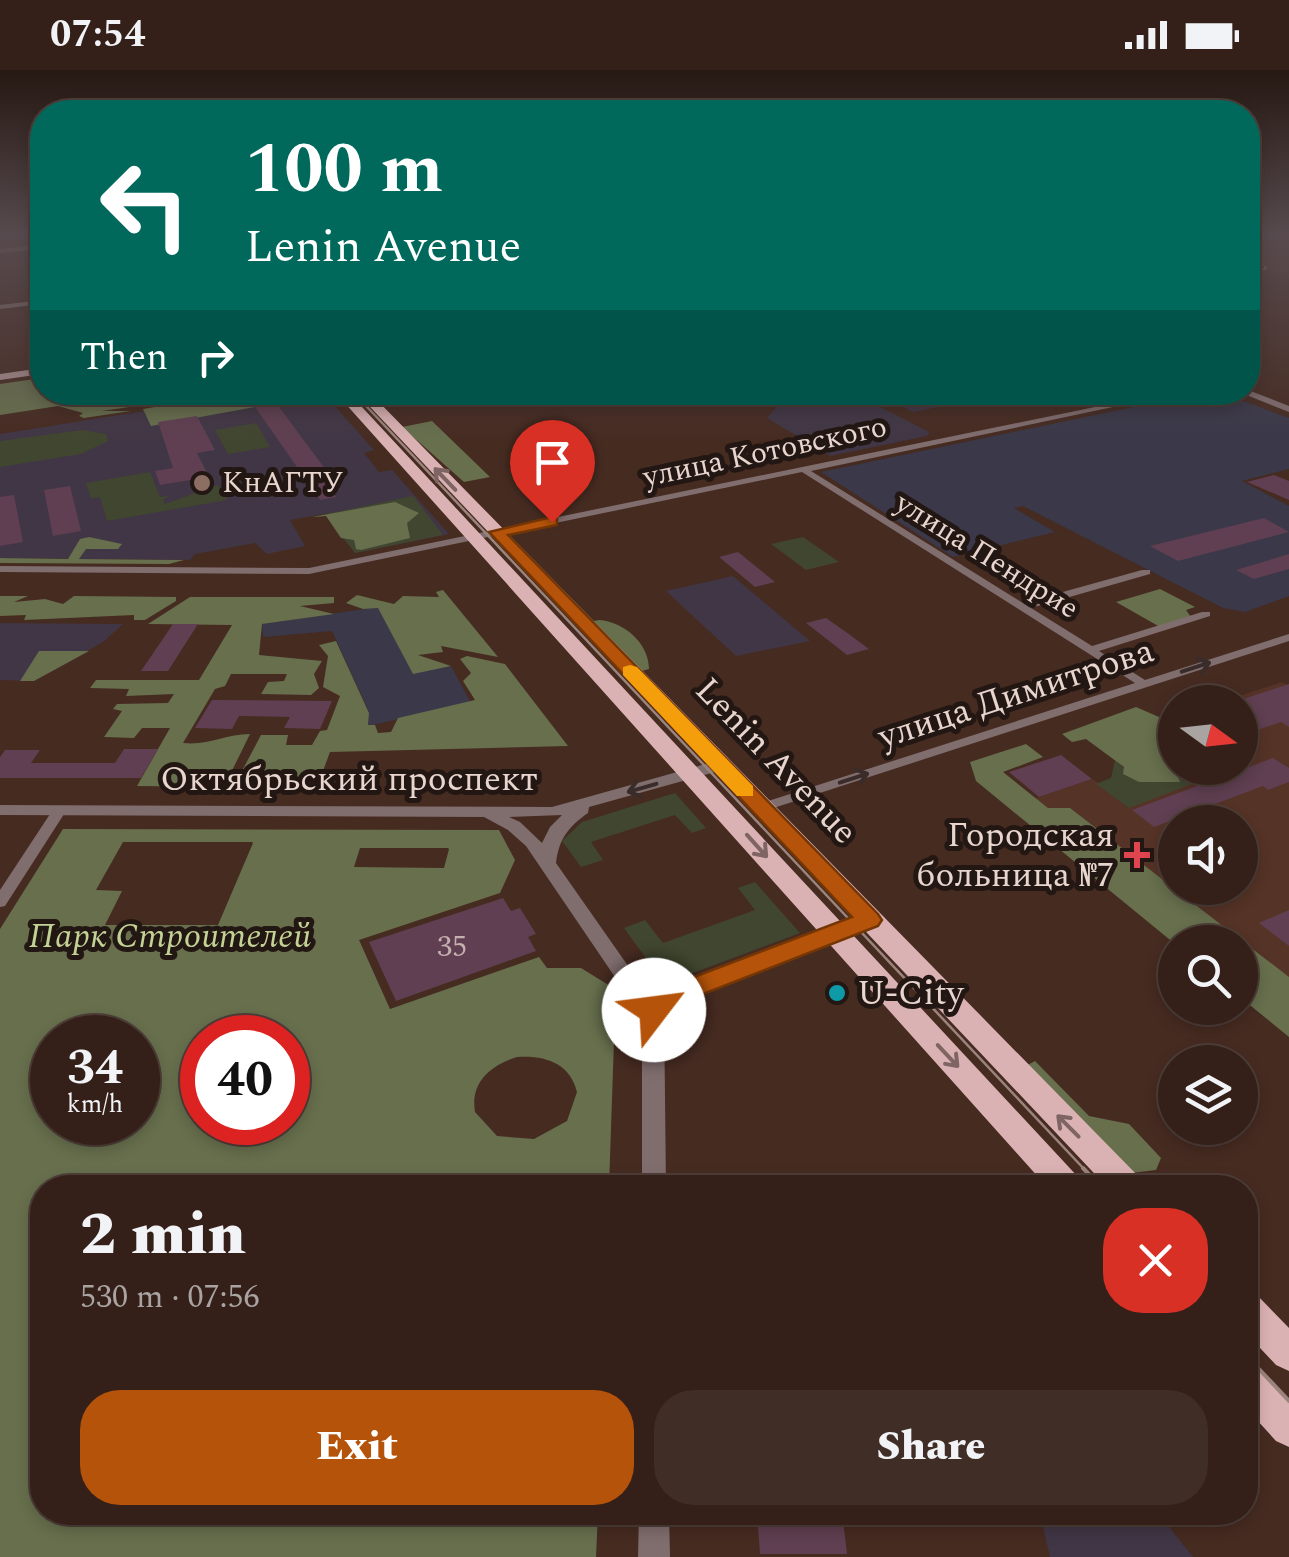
<!DOCTYPE html>
<html lang="en">
<head>
<meta charset="utf-8">
<style>
	:root { --surface:#342019; --page:#3f2d26; --text:#f1f3f6; --muted:#a9a3a2; --line:#4e3e38; --accent:#b45309 }
	body { margin:0; font-family:Spectral,serif; background:var(--page); color:var(--text); height:100vh; display:flex; flex-direction:column; font-size:38px; white-space:nowrap }
	* { box-sizing:border-box; margin:0 }
	p { font-size:32px; color:var(--muted) }
	.icon { flex:none; width:55px; height:55px; fill:none; stroke:currentColor; stroke-width:2; stroke-linecap:round; stroke-linejoin:round }
	.map { position:relative; flex:1; overflow:hidden }
	.side { position:absolute; left:30px; top:1105px; width:1228px; height:350px; display:flex; flex-direction:column; background:var(--surface); border-radius:40px; box-shadow:0 5px 15px #0003,0 0 0 2px var(--line) }
	.side>* { flex:none }
	.top-card { position:absolute; left:30px; top:30px; width:1230px; height:305px; border-radius:40px; box-shadow:0 5px 15px #0003,0 0 0 2px var(--line); background:#00695c; color:#fff; overflow:hidden }
	.needle { width:65px; rotate:105deg }
	.fabs { position:absolute; left:1158px; top:615px; display:grid; gap:20px }
	.fabs a { display:grid; place-items:center; width:100px; height:100px; border-radius:50%; background:var(--surface); box-shadow:0 5px 15px #0003,0 0 0 2px var(--line); font-size:50px }
	.speed { position:absolute; left:30px; top:945px; display:flex; gap:20px; font-size:50px; font-weight:700; text-align:center }
	.speed>* { display:grid; place-content:center; width:130px; height:130px; border-radius:50%; background:var(--surface); box-shadow:0 5px 15px #0003,0 0 0 2px var(--line); line-height:1 }
	.speed small { font-size:25px; font-weight:400 }
	.speed .limit { border:15px solid #d22; background:#fff; color:#111 }
	.pin { position:absolute; display:grid; place-items:center; width:85px; height:85px; color:#fff; margin:-102px -42px; border-radius:50% 50% 50% 0; rotate:-45deg; box-shadow:0 0 10px #0007 }
	.pin .icon { rotate:45deg }
	.me { position:absolute; width:110px; margin:-55px; rotate:60deg; stroke-linejoin:round; filter:drop-shadow(0 0 8px #0008) }
	.turn { display:flex; align-items:center; gap:35px; height:210px; padding:0 50px; font-size:45px }
	.turn .icon { width:130px; height:130px; stroke-width:2.5 }
	.turn b { display:block; font-size:70px; line-height:85px }
	.then { display:flex; align-items:center; height:95px; padding:0 50px; background:#0003; gap:20px; font-size:38px }
	.round { display:grid; place-items:center; flex:none; width:105px; height:105px; border-radius:40px; background:var(--page) }
	.overview { display:flex; align-items:center; justify-content:space-between; height:170px; padding:0 50px }
	h1 { font-size:60px; font-weight:800; line-height:75px }
	.cta { display:flex; gap:20px; margin-top:auto; padding:20px 50px }
	.cta a { flex:1; height:115px; border-radius:40px; background:var(--accent); color:#fff; font-size:40px; font-weight:800; line-height:115px; text-align:center }
	.cta a+a { background:var(--page); color:var(--text) }
	.status { display:flex; justify-content:space-between; align-items:center; height:70px; padding:0 50px; background:var(--surface); direction:ltr }
	.status svg { height:28px; fill:currentColor }
	.map>svg:first-child { display:block }
	.built { fill:#553326; fill-rule:evenodd }
	.industrial { fill:#3a3849 }
	.education { fill:#413645 }
	.green { fill:#414630 }
	.forest { fill:#676f4d; fill-rule:evenodd }
	.building { fill:#5f3f51 }
	.lines { fill:none; stroke-linecap:round; stroke-linejoin:round }
	.minor { fill:#806d6e; fill-rule:evenodd }
	.tertiary { fill:#806d6e; fill-rule:evenodd }
	.secondary { fill:#ab8e8f; fill-rule:evenodd }
	.trunk { fill:#dbb2b4; fill-rule:evenodd }
	.tram-far1 { stroke:#9b847c; stroke-width:2.5 }
	.tram { stroke:#9b847c; stroke-width:4 }
	.rail-casing { stroke:#9b847c; stroke-width:4 }
	.rail { stroke:#231713; stroke-width:2.5; stroke-dasharray:6; stroke-linecap:butt }
	.oneway { stroke:#7f6464 }
	.oneway2 { stroke:#3a2c2a }
	.route { fill:#b45309; stroke:#753606; stroke-width:2.5 }
	.slow { fill:#f59e0b }
	.education-dot { fill:#8d6e63; stroke:#231713; stroke-width:4 }
	.health-dot { fill:#e0444e; stroke:#231713; stroke-width:4 }
	.culture-dot { fill:#0f9aa8; stroke:#231713; stroke-width:4 }
	.labels { text-anchor:middle; dominant-baseline:central; stroke-width:10; stroke-linejoin:round; paint-order:stroke }
	.far-street-label { font-size:30px; fill:#e7d5ce; stroke:#231713 }
	.far-poi-label { font-size:30px; fill:#e7d5ce; stroke:#231713; text-anchor:start }
	.number-label { font-size:30px; fill:#c5b0af }
	.street-label { font-size:35px; fill:#e7d5ce; stroke:#231713 }
	.poi-label { font-size:35px; fill:#e7d5ce; stroke:#231713; text-anchor:end }
	.park-label { font-size:35px; font-style:italic; fill:#c2d194; stroke:#231713 }
</style>
</head>
<body>
<div class="status"><b>07:54</b><svg viewBox="0 0 49 12"><path d="M0 12V9h3v3zM5 12V6h3v6zM10 12V3h3v9zM15 12V0h3v12zM26 1h20v11H26zM47 4h2v5h-2z"/></svg></div>
<div class="map">
<svg width="1289" height="1487" viewBox="0 0 1289 1487">
	<rect width="100%" height="100%" fill="#462b21"/>
	<path class="built" d="M1248 164H1289V209L1248 190Z
		M1282 612 1289 616V936L1240 872 1031 730 1092 709 1101 714 1175 698H1240V632H1221ZM1175 752H1240V818H1175Z"/>
	<path class="industrial" d="M1201 323H1222L1289 348V399L1242 411 1289 436V526L1245 542 1223 538 1023 436 1014 438 1055 462 953 487 821 402Z
		M378 537 413 603 451 596 471 633 368 656 369 642 332 561 263 567 262 554Z"/>
	<path class="education" d="M836 322 853 323 929 362 927 366 830 386 767 348 780 333Z
		M980 322 990 327 913 342 874 323Z
		M258 323H323L374 380 364 383 379 402 392 400 449 464 355 483 329 443 290 450 305 476 267 484 255 473 195 484 190 490 0 488V364Z
		M733 506 810 571 736 586 666 521Z
		M0 553 123 554 103 572 34 611 0 610Z
		M1040 1443H1158L1193 1487H1050Z"/>
	<path class="green" d="M256 353 270 377 228 384 215 360Z
		M82 360 106 364 108 371 81 384 0 397V371Z
		M150 402 160 427 169 426 163 430 165 434 218 415 227 430 107 451 100 427 91 428 86 413Z
		M413 426 443 465 355 483 326 446 312 447Z
		M803 467 839 492 806 500 771 474Z
		M1115 690 1139 712H1179L1178 698 1210 707 1129 738 1096 714 1111 708Z
		M675 723 706 758 692 763 675 745 591 772 603 790 581 797 562 771 582 752Z
		M755 812 800 863 690 904 656 902 624 858 645 850 663 873 755 840 738 818Z"/>
	<path class="forest" d="M42 308V322L225 323 102 341H131L84 348 79 346 83 343 58 336 0 345V314Z
		M240 323 255 337 151 356 143 339Z
		M432 351 490 407 464 412 402 357Z
		M395 432 419 443 407 453 410 468 361 480 356 479 354 470 341 468 326 446 312 447Z
		M89 467 122 474 118 479H86L79 489 184 490 169 494 0 493V488L68 489 80 469Z
		M1160 519 1195 537 1186 540 1191 547 1160 557 1116 532Z
		M443 520 498 587 441 576 443 582 418 585 451 596 413 604 378 538 363 539 346 533 357 525 394 534 403 526 439 527 436 522Z
		M0 526H28L14 532 45 529 63 534 74 526 176 527V531L145 550H134V545L24 550 26 545 0 546Z
		M190 527H334V533L300 536 334 544 262 554 259 585 322 591 314 604 319 618 311 625 261 624 268 612 284 611 287 604H231L225 616 215 619 183 673C208 676 225 664 250 664L224 717 137 716 170 658H142L134 668 104 667 122 641 113 639 117 634 168 633 174 624 126 626 129 619 90 618 96 610H199L232 555 148 554Z
		M599 550C624 552 649 573 649 599L638 602 589 552Z
		M336 571 369 643 368 655H375L378 663 391 662 398 648 475 630 463 611 471 603 460 589 467 586 505 594 568 676 330 682 317 717 234 716 261 665H288L286 675H312L320 661 327 660 340 626 323 617 328 586 319 575Z
		M39 581H89L34 611H20Z
		M1136 637 1175 654V698L1180 712H1139L1123 704 1124 697 1086 669 1072 672 1062 664Z
		M1026 674 1043 687 1003 702 1048 738H1070L1289 907V967L1240 927V872L1175 874 976 711 970 692Z
		M63 759 499 760 515 790 500 823 359 870 390 939 539 887 547 898H581L615 919V941L609 1117 42 1118V1442L598 1443 596 1487H0V859ZM123 772H252L253 773 218 855H105L122 821 96 820ZM360 778H448L449 779 444 798 354 797ZM52 968H138V1052H52ZM202 968H288V1052H202ZM517 987C545 985 570 993 577 1022L567 1051 534 1069 497 1066 475 1042C470 1012 491 995 517 987Z
		M1035 991 1089 1046 1129 1054 1161 1088 1156 1100 1131 1103 1022 998Z"/>
	<path class="building" d="M268 322 340 419 332 420 336 427 320 430 246 324Z
		M197 346 215 380 197 383 209 407 160 415 155 401 173 398 158 352Z
		M1274 405 1289 411V430L1247 412Z
		M70 416 81 461 53 466 44 420Z
		M14 425 23 472 0 476V427Z
		M1264 448 1289 462 1178 491 1150 476Z
		M738 482 775 512 755 517 719 487Z
		M1289 484V499L1254 509 1236 500Z
		M826 548 846 562 869 579 847 585 806 553Z
		M173 554H198L168 601H141Z
		M1289 614V657L1281 652 1240 666V630Z
		M212 630 332 631 320 659 284 658 290 647 239 646 232 659 195 658Z
		M124 679H158L141 708H0V687L5 680H40L31 693H115Z
		M1061 685 1092 709 1039 727 1009 702Z
		M1273 688 1289 698V712L1268 720 1263 716 1154 757 1132 740Z
		M503 828 511 841 520 838 536 864 528 867 536 881 396 931 369 872Z
		M1289 840V876L1259 853Z
		M757 1442H842L847 1484H760Z"/>
	<g class="lines">
		<path class="minor" d="M42 175V179L0 183V179Z
			M42 230V234L0 239V235Z
			M1168 322H1184L811 401 1023 533 1142 500H1150V504L1031 538 1092 576 1202 542H1210V546L1099 581 1145 610 1289 564V571L761 742 754 738 756 735 1135 613 802 402 309 504 0 502V496L309 498Z
			M59 737 66 741 5 836 0 837V820L54 738Z"/>
		<path class="tertiary" d="M1248 320 1289 336V342L1239 322Z
			M720 690 728 695 726 699 589 737 588 743C568 757 559 769 556 793L633 903 656 923 863 845H877L880 850 877 855 664 937 666 1118H642V936L619 913 526 776 508 760 484 747 0 745V735L552 737ZM562 745 550 757 542 773 520 752 509 747Z
			M639 1442H669L670 1487H638Z"/>
		<path class="secondary" d="M42 298V304L0 310V304Z"/>
		<path class="trunk" d="M335 322H348L1079 1108 1084 1118H1048Z
			M356 322H369L1140 1108 1145 1118H1108Z
			M1245 1221 1257 1225 1289 1258V1301L1276 1295 1245 1262Z
			M1245 1292 1258 1297 1289 1330V1377L1276 1371 1245 1337Z"/>
		<path class="tram-far1" d="M353 322 1085 1100"/>
		<path class="tram" d="M1083 1098 1102 1118
			M1245 1284 1289 1331"/>
		<g class="rail-casing">
			<path id="rail" d="M1248 189 1265 198"/>
		</g>
		<use href="#rail" class="rail"/>
	</g>
	<defs><path id="oneway-shaft" d="M-6 0H5M1.5-3L5.5 0L1.5 3" fill="none" stroke-width="1.6" stroke-linecap="round" stroke-linejoin="round" transform="scale(2.5)"/></defs>
	<g class="oneway">
		<use href="#oneway-shaft" transform="translate(445 409) rotate(-134)"/>
		<use href="#oneway-shaft" transform="translate(757 776) rotate(48)"/>
		<use href="#oneway-shaft" transform="translate(948 986) rotate(47)"/>
		<use href="#oneway-shaft" transform="translate(1068 1056) rotate(-135)"/>
	</g>
	<g class="oneway2">
		<use href="#oneway-shaft" transform="translate(1196 597) rotate(-18)"/>
		<use href="#oneway-shaft" transform="translate(854 708) rotate(-18)"/>
		<use href="#oneway-shaft" transform="translate(642 718) rotate(164)"/>
	</g>
	<linearGradient id="sky" x2="0" y2="1"><stop stop-color="#261812"/><stop offset="0.44" stop-color="#574a4e"/><stop offset="1" stop-color="#574a4e" stop-opacity="0"/></linearGradient>
	<rect width="1289" height="372" fill="url(#sky)"/>
	<path class="route" d="M552 447 557 448V455L508 465 878 844 882 850 878 856 667 938 663 948H644L640 933 644 926 852 847 489 462Z"/>
	<path class="slow" d="M630 595 637 597 753 716V726H737L623 605V597Z"/>
	<circle class="education-dot" cx="202" cy="413" r="10"/>
	<path class="health-dot" d="M1132 770h10v10h10v10h-10v10h-10v-10h-10v-10h10z"/>
	<circle class="culture-dot" cx="837" cy="923" r="10"/>
	<g class="labels">
		<g class="far-street-label">
			<text transform="translate(765 382) rotate(-12)">улица Котовского</text>
			<text transform="translate(987 486) rotate(32)">улица Пендрие</text>
		</g>
		<g class="far-poi-label">
			<text x="222" y="413">КнАГТУ</text>
		</g>
		<g class="number-label">
			<text x="452" y="877">35</text>
		</g>
		<g class="street-label">
			<text transform="translate(1016 624) rotate(-18)">улица Димитрова</text>
			<text transform="translate(776 691) rotate(46)">Lenin Avenue</text>
			<text x="349" y="709">Октябрьский проспект</text>
		</g>
		<g class="poi-label">
			<text x="1114" y="765">Городская<tspan x="1114" dy="40">больница №7</tspan></text>
			<text x="857" y="923" text-anchor="start">U-City</text>
		</g>
		<g class="park-label">
			<text x="170" y="866">Парк Строителей</text>
		</g>
	</g>
</svg>
<div class="fabs">
<a><svg class="needle" viewBox="-14 -14 28 28"><path d="M0-13l5 13h-10z" fill="#e53935"/><path d="M0 13l5-13h-10z" fill="#a9a3a2"/></svg></a>
<a><svg class="icon" aria-label="sound" viewBox="0 0 24 24"><path d="M4 9h4l5-4v14l-5-4H4zM17 9q2 3 0 6"/></svg></a>
<a><svg class="icon" aria-label="search" viewBox="0 0 24 24"><circle cx="10" cy="10" r="6"/><path d="M15 15l6 6"/></svg></a>
<a><svg class="icon" aria-label="layers" viewBox="0 0 24 24"><path d="M12 4l9 5-9 5-9-5zM3 14l9 5 9-5"/></svg></a>
</div>
<div class="speed"><div>34<small>km/h</small></div><div class="limit">40</div></div>
<div class="pin" style="left:552px;top:452px;background:#d93025"><svg class="icon" aria-label="arrive" viewBox="0 0 24 24"><path d="M6 21V4h12l-3 4 3 4H6"/></svg></div>
<svg class="me" style="left:654px;top:940px" viewBox="-20 -20 40 40"><circle r="19" fill="#fff"/><path d="M0-13L10 11 0 6-10 11z" fill="#b45309"/></svg>
<div class="top-card">
<div class="turn"><svg class="icon" aria-label="left" viewBox="0 0 24 24"><path d="M17 20v-9H6M10 6l-5 5 5 5"/></svg><div><b>100 m</b>Lenin Avenue</div></div>
<div class="then">Then<svg class="icon" aria-label="right" viewBox="0 0 24 24"><path d="M7 20v-9h11M14 6l5 5-5 5"/></svg></div>
</div>
<section class="side">
<div class="overview"><div><h1>2 min</h1><p>530 m · 07:56</p></div><a class="round" style="background:#d93025;color:#fff"><svg class="icon" aria-label="close" viewBox="0 0 24 24"><path d="M6 6l12 12M18 6L6 18"/></svg></a></div>
<div class="cta"><a>Exit</a><a>Share</a></div>
</section>
</div>
</body>
</html>
